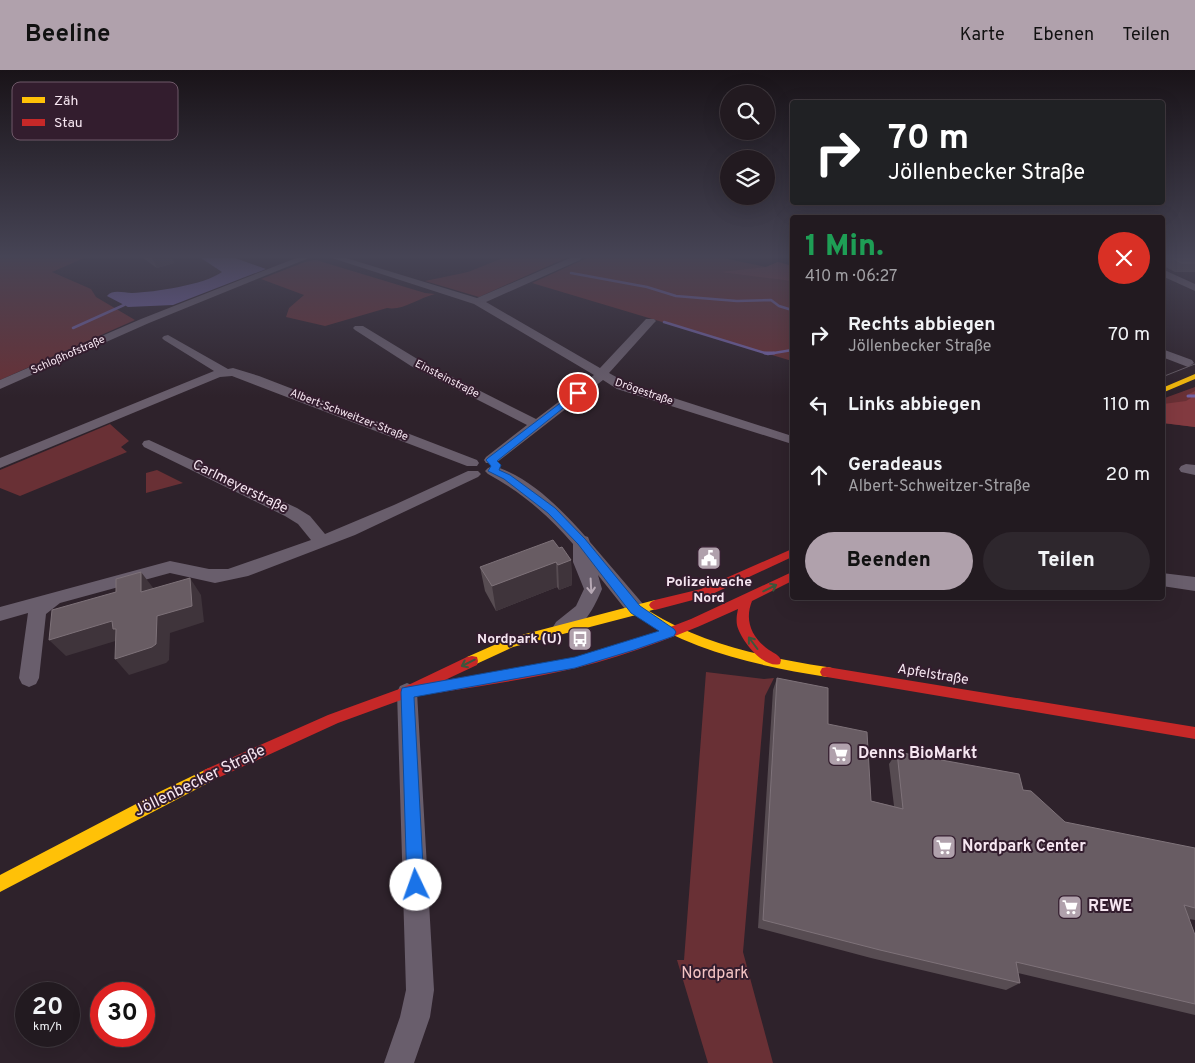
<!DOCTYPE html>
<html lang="de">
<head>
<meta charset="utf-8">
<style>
	:root { --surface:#221a20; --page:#2e272d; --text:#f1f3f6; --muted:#a2a1a5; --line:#3f383e; --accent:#b0a1ac }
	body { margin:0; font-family:Overpass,sans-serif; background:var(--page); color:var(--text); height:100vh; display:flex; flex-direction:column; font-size:19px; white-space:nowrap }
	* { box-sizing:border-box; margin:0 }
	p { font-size:16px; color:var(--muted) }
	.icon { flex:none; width:28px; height:28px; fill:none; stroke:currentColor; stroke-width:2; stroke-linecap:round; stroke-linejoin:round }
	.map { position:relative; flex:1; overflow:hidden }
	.panel { position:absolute; left:790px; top:145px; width:375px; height:385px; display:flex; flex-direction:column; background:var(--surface); border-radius:5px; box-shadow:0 5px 20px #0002,0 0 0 1px var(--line) }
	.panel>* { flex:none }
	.banner { position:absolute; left:790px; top:30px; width:375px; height:105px; border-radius:5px; box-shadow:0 5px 20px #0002,0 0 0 1px var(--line); background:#202124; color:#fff; overflow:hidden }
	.buttons { position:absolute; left:720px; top:15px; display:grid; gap:10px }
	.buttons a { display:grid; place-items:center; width:55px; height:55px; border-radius:50%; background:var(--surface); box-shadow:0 5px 20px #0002,0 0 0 1px var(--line); font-size:25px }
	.speed { position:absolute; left:15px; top:912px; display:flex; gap:10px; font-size:25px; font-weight:700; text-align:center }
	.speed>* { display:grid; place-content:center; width:65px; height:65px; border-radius:50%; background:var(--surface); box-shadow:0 5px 20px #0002,0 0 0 1px var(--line); line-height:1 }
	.speed small { font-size:12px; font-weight:400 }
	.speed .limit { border:8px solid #d22; background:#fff; color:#111 }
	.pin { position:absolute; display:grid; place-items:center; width:42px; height:42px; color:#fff; margin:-21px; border:2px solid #fff; border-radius:50%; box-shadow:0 1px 5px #0007 }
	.me { position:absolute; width:55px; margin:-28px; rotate:357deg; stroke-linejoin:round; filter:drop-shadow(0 0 4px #0008) }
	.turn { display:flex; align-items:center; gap:18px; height:105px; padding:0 15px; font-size:22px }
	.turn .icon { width:65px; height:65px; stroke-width:2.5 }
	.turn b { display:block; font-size:35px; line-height:42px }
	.round { display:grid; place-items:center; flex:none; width:52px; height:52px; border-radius:26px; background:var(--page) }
	.summary { display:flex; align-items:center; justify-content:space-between; height:85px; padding:0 15px }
	h1 { font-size:30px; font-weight:800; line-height:38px; color:#1e9e55 }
	.cta { display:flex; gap:10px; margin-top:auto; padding:10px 15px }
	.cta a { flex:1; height:58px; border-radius:30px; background:var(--accent); color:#111; font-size:20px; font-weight:800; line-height:58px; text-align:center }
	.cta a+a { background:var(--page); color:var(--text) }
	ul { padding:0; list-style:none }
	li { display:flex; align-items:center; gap:15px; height:70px; padding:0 15px }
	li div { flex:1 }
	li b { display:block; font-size:19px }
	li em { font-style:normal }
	header { display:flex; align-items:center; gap:30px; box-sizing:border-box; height:70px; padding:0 25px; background:var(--accent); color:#111 }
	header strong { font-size:24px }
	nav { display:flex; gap:28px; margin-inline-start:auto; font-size:18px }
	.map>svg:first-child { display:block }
	.green { fill:#693035 }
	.forest { fill:#823a40 }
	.water { fill:#7161a3 }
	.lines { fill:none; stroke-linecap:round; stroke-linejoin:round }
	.stream-far1 { stroke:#7161a3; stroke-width:2.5 }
	.stream { stroke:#7161a3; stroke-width:3 }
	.street { fill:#695e6c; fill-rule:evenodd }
	.slow { fill:#ffc107; fill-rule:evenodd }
	.jam { fill:#c62828; fill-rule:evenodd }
	.tram { stroke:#685e67; stroke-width:1 }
	.wall { fill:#574c52 }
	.shaded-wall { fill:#3f343b }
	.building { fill:#685c63; stroke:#7e7279 }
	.oneway { stroke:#b7a9b5 }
	.oneway2 { stroke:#3d573c }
	.route { fill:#1a73e8; stroke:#114b97 }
	.labels { text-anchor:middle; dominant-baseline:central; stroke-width:4; stroke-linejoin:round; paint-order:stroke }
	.far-street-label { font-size:11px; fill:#f6e6f1; stroke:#331d2e }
	.street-label { font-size:14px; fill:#f6e6f1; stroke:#331d2e }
	.poi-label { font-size:14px; font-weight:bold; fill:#f6e6f1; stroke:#331d2e }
	.near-poi-label { font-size:16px; font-weight:bold; fill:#f6e6f1; stroke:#331d2e; text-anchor:start }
	.near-street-label { font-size:16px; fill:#f6e6f1; stroke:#331d2e }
	.near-park-label { font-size:16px; fill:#f4c3c3; stroke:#331d2e }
	.key { fill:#331d2e; stroke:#6e5968; stroke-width:1 }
	.key-label { font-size:14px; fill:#f6e6f1 }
</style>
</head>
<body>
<header>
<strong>Beeline</strong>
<nav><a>Karte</a><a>Ebenen</a><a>Teilen</a></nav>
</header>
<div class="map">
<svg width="1195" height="993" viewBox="0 0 1195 993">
	<rect width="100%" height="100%" fill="#2e222b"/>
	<path class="green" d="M0 188H84L52 202 91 219 96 227 135 250 0 310Z
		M503 188H566L479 227 425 211 468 202Z
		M587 188H723L766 197 778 192 792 196V291L532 213Z
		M316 190 425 223 435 224C418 228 403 241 387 238L325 256 286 247 289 238 304 225 261 209 305 192Z
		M1195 317V357L1163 353 1162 329Z
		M110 354 129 371 121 377 127 382 20 426 0 418V400Z
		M157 400 183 413 146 423V403Z
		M706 602 764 609 774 608 765 626 743 882 773 993H708L677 890H684Z"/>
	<path class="forest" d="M778 192 792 196V211L721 202 766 197Z
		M1195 321V357L1163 353V334L1186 331 1191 328 1189 324Z"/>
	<path class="water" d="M201 188H235L266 199 173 235 128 237 107 226C113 219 123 223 132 223 155 222 204 215 222 202Z"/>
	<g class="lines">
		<path class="stream-far1" d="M571 203 647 217 676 226 737 231 771 230 779 236 792 240
			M664 252 768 284 792 280
			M73 258 124 235"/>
		<path class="stream" d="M765 283H774
			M1188 326H1195"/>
		<path class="street" d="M296 188H309L149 253 0 319V310L141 249Z
			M332 188H346L477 228 570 188H582L580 190 486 232 600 298 646 249H654L656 251 654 253 609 303 627 313 792 366V374L617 319 603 310 496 393H486L484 390 486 387 527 355 411 296 355 260 353 258 355 256H363L419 290 536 349 594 305 474 234Z
			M1162 199 1195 214V221L1162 206Z
			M168 265 228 299 233 298 259 306 477 390 479 393 477 396H467L232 306 220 307 0 398V388L214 301 164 270 162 268 164 266Z
			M1162 279 1192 290 1194 293 1188 297 1162 287Z
			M149 370 297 438 310 446 325 464 394 435 468 401H478L481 404 478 407 355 465 248 506 215 513 170 503 60 533 46 544 39 608 36 614 29 617 22 614 19 608 28 543 0 551V537L170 491 209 499H228L311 470 298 454 285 446 144 377 142 374 144 371Z
			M1186 394 1195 395V405L1181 402 1179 399 1181 396Z
			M493 396C529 406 561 439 585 466L588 467 590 472 643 534 645 539 643 544 636 546 629 544 598 505 602 519C595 536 579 570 556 562L553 557 556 552 576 536 584 519 573 492V474C548 445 521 422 488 404L485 401 488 398Z
			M1162 503 1195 507V521L1162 516Z
			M407 613 414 616 417 622 434 920 430 947 414 993H384L400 947 406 920 397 622 400 616Z"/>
		<path class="slow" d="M1195 304V309L1162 323V318Z
			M655 530 659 532 661 535 659 538 649 541C704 575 764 587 827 597L832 598 834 602 832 606 827 607C759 596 695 582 636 545L513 577 472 596 467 595 466 591 467 587 510 568Z
			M209 698 214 700 216 705 214 710 0 822V805L157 723Z"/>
		<path class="jam" d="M792 479V487L708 526 655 540 651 538 649 535 651 532 655 530 701 519Z
			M792 502V511L752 531C744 551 752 568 769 580 774 583 779 585 781 590L780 594C763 599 740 569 737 555 736 549 737 544 738 539 686 563 632 584 576 598 531 609 484 615 437 623L432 621 430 617 412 626 338 653 209 712 204 710 202 705 204 700 328 645 402 618 467 587 472 586 477 587 478 591 477 595 445 610 556 592 621 576 691 549Z
			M827 597 1195 657V669L827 607 822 606 820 602 822 598Z"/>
		<path class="tram" d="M1162 307 1195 294"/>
	</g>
	<path class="wall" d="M143 188H172L174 193 157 198Z
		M1162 188H1195V202H1175L1162 195Z
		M559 478 571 490 572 515 559 520 557 517 496 541 485 521 480 497Z
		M777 608 828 654 871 731 894 736 889 694 897 682 1023 720 1065 752 1195 778V850L1189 849 1195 865V945L1018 903 1020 913 1006 920 871 888 758 858 773 620Z"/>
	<path class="shaded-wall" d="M152 188H172L174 193 157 198Z
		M571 490 572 515 559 520 558 495Z
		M556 492 557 517 496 541 492 516Z
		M141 502 154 519 141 522Z
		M190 508 201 525 204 552 170 563 169 590 166 593 129 605 115 589 157 546Z
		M112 551 122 569 66 586 49 570Z"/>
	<path class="building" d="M1173 188H1195V193H1181Z
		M553 470 559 478 562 477 571 490 558 495 556 492 492 516 480 497Z
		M141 502V522L190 508 192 536 157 546 156 574 152 577 115 589 116 559H113L112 551 49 570 52 540 116 522V509Z
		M777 608 828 618V654L867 662 871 731 903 739 897 682 1019 704 1023 720 1031 721 1065 752 1195 778V838L1184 835 1195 865V934L1016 892 1020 913 880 880 763 850Z"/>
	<defs><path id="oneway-shaft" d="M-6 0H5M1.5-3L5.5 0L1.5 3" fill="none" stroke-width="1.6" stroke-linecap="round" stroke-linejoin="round" transform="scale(1.25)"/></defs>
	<use class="oneway" href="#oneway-shaft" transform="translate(591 516) rotate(87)"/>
	<g class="oneway2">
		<use href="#oneway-shaft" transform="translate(770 518) rotate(-26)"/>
		<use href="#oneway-shaft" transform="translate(753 573) rotate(-127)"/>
		<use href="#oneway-shaft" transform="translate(468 593) rotate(154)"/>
	</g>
	<linearGradient id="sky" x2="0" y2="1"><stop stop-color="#191318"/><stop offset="0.57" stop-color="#464455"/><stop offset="1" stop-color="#464455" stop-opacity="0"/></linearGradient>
	<rect width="1195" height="327" fill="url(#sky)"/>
	<path class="route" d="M575 322 582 323 497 391 501 395 499 400 510 405 555 438 585 469 640 536 674 559 676 562 674 566 634 580 575 598 414 627 424 815 421 821 416 823 410 821 407 815 401 622 402 618 575 587 659 561 631 543 578 474 548 443 504 409 488 401 491 396 486 390 488 388Z"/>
	<defs>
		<g id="civic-square" transform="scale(1.25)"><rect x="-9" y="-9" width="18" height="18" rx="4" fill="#b0a1ac" stroke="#331d2e"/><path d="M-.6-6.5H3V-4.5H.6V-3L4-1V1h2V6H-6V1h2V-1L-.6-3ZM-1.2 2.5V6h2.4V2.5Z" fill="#fff"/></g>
		<g id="bus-square" transform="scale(1.25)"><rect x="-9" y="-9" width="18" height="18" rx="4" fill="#b0a1ac" stroke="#331d2e"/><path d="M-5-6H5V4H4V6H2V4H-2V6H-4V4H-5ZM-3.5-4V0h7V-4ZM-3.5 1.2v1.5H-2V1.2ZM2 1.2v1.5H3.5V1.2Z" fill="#fff"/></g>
		<g id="supermarket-square" transform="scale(1.25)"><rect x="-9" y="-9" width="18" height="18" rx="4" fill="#b0a1ac" stroke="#331d2e"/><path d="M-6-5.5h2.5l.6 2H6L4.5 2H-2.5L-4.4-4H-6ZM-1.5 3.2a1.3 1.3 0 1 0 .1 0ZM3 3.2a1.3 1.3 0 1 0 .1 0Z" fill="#fff"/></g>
	</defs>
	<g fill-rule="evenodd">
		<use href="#civic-square" x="709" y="488"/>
		<use href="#bus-square" x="580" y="569"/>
		<use href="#supermarket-square" x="840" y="684"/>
		<use href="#supermarket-square" x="944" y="777"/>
		<use href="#supermarket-square" x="1070" y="837"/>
	</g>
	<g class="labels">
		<g class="far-street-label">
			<text transform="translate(68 285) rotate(-24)">Schloßhofstraße</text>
			<text transform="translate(447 309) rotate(27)">Einsteinstraße</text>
			<text transform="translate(644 322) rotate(19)">Drögestraße</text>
			<text transform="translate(349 345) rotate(21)">Albert-Schweitzer-Straße</text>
		</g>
		<g class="street-label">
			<text transform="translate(240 417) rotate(26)">Carlmeyerstraße</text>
			<text transform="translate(933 605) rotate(9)">Apfelstraße</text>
		</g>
		<g class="poi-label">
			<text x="709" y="512">Polizeiwache<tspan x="709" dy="16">Nord</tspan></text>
			<text x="562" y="569" text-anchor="end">Nordpark (U)</text>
		</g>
		<g class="near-poi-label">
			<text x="858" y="684">Denns BioMarkt</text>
			<text x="962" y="777">Nordpark Center</text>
			<text x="1088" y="837">REWE</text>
		</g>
		<g class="near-street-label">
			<text transform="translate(200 711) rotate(-26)">Jöllenbecker Straße</text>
		</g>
		<g class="near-park-label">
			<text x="715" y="904">Nordpark</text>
		</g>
	</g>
	<rect x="12" y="12" width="166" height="58" rx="8" class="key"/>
	<rect x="22" y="27" width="23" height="6" fill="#ffc107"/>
	<rect x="22" y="49" width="23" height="7" fill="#c62828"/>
	<g class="key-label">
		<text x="54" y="35">Zäh</text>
		<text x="54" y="57">Stau</text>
	</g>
</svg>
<div class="buttons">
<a><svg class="icon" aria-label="search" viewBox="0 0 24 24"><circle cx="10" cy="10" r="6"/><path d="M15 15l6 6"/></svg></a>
<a><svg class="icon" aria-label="layers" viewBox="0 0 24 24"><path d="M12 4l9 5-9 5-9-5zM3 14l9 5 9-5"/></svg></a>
</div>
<div class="speed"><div>20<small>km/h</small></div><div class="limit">30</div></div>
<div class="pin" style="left:578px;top:323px;background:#d93025"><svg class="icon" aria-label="arrive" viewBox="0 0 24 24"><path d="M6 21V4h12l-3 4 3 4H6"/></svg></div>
<svg class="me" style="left:416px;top:815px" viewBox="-20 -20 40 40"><circle r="19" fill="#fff"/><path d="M0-13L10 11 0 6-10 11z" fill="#1a73e8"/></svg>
<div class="banner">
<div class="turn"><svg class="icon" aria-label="right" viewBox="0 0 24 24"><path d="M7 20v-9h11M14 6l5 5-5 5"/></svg><div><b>70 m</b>Jöllenbecker Straße</div></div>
</div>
<section class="panel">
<div class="summary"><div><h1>1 Min.</h1><p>410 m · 06:27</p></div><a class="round" style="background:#d93025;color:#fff"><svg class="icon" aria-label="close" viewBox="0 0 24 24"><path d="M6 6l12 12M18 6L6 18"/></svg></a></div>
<ul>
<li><svg class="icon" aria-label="right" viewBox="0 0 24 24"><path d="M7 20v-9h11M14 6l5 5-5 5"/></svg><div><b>Rechts abbiegen</b><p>Jöllenbecker Straße</p></div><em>70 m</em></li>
<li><svg class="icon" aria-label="left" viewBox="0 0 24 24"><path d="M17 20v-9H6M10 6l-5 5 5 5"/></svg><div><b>Links abbiegen</b></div><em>110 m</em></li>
<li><svg class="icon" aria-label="ahead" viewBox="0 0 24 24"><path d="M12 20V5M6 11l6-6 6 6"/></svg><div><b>Geradeaus</b><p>Albert-Schweitzer-Straße</p></div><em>20 m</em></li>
</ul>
<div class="cta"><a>Beenden</a><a>Teilen</a></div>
</section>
</div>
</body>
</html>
